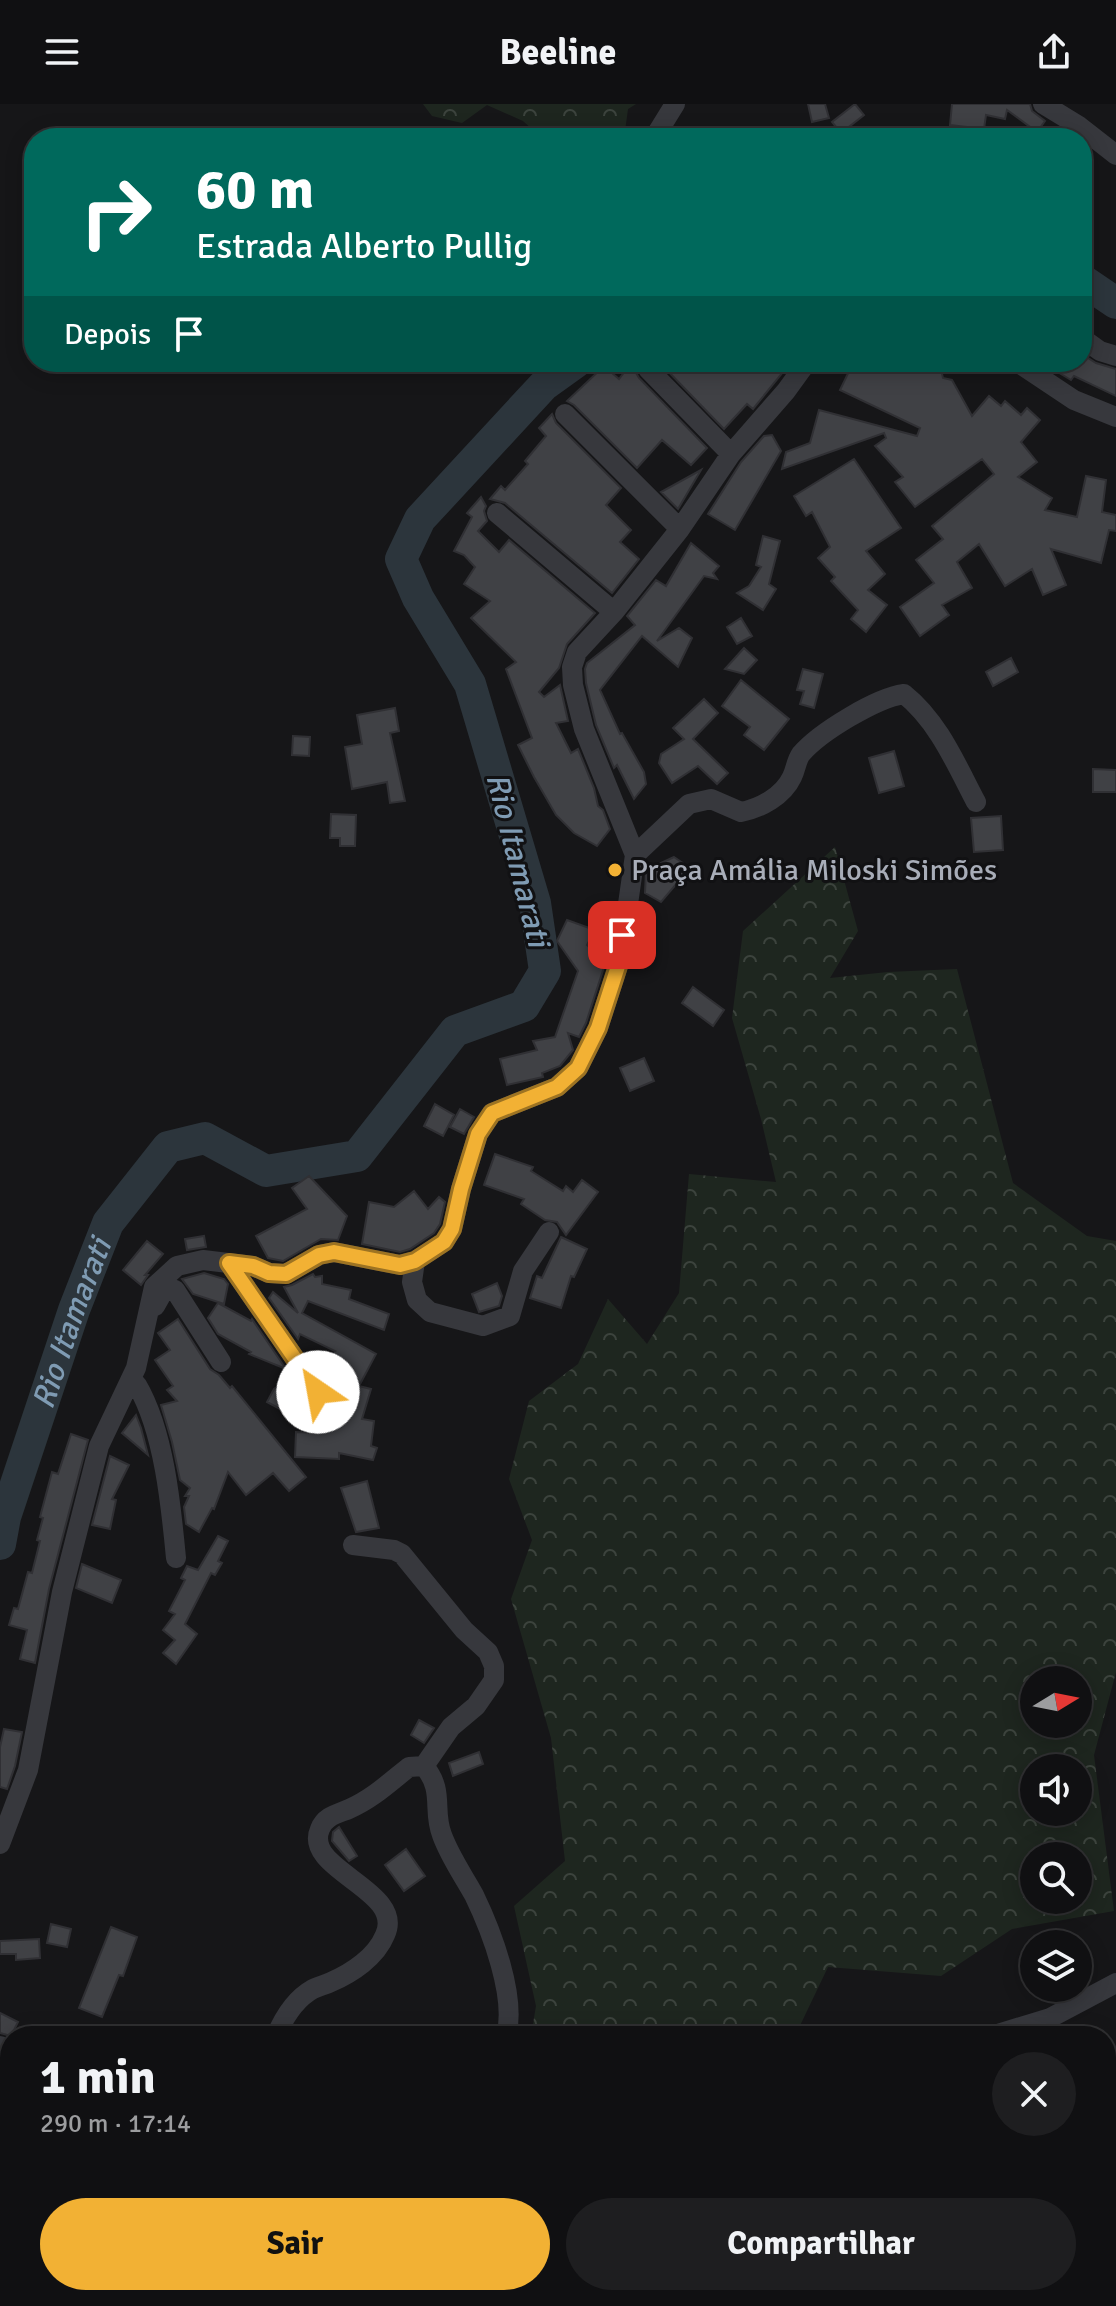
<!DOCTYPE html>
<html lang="pt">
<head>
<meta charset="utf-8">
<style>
	:root { --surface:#101012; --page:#1e1e20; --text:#f1f3f6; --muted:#9c9d9f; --line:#303032; --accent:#f2b134 }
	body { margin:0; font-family:Signika,sans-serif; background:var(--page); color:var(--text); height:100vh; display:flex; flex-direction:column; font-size:30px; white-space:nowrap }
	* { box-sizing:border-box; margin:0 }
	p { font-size:26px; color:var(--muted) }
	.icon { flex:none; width:44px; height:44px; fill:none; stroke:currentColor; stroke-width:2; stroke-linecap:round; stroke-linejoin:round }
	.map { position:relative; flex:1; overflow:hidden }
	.drawer { position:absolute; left:0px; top:1922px; width:1116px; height:280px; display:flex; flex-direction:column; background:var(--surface); border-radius:32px 32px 0 0; box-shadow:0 4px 20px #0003,0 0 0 2px var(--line) }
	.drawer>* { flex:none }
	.top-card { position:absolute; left:24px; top:24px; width:1068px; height:244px; border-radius:32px; box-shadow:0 4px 20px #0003,0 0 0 2px var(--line); background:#00695c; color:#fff; overflow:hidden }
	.needle { width:52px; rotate:80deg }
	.buttons { position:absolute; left:1020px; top:1562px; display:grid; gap:16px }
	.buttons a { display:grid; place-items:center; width:72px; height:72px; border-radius:50%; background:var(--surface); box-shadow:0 4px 20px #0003,0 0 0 2px var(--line); font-size:40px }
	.pin { position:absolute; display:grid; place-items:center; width:68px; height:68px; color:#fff; margin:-34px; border-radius:16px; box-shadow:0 4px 12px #0006 }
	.me { position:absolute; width:88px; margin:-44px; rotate:327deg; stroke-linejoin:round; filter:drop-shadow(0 0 6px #0008) }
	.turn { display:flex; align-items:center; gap:28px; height:168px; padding:0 40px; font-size:36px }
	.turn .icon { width:104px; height:104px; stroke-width:2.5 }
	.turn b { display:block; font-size:56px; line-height:68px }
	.then { display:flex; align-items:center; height:76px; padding:0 40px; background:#0003; gap:16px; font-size:30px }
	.round { display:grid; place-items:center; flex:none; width:84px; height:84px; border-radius:42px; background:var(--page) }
	.head { display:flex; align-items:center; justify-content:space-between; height:136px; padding:0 40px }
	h1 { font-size:48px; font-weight:800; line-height:60px }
	.action { display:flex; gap:16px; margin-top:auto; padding:16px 40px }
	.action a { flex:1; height:92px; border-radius:48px; background:var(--accent); color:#111; font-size:32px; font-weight:800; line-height:92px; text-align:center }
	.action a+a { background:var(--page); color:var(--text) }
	header { display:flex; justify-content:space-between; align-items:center; height:104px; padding:0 40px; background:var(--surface); font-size:36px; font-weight:800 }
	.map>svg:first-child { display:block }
	.forest { fill:url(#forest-crowns); fill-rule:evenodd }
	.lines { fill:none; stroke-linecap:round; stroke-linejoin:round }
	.river { stroke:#2c353c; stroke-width:32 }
	.building { fill:#404145; stroke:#303034; stroke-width:2 }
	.minor { stroke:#37383d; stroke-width:20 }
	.route-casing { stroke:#9d7322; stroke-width:20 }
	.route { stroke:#f2b134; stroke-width:14 }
	.poi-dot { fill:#f2b134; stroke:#111113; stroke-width:3 }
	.labels { text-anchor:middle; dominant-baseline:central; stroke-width:6; stroke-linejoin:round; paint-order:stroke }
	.poi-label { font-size:30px; fill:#a8adb8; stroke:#111113; text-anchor:start }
	.water-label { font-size:32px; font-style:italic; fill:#7f9bb3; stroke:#111113 }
</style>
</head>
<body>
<header><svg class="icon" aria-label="menu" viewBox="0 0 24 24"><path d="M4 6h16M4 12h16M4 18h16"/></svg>Beeline<svg class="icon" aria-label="share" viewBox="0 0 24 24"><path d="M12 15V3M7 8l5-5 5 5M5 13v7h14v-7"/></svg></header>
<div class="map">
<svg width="1116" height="2202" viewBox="0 0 1116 2202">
	<defs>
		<pattern id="forest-crowns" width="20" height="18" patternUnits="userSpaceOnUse" patternTransform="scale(2)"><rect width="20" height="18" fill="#1e261f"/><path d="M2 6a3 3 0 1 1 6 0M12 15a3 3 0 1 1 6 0" fill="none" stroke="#3c433d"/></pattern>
	</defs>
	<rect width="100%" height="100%" fill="#161618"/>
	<path class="forest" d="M423 0H636L628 5 624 34H542L523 17 487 1 462 19 432 12Z
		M835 743 858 827 830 874 888 868 957 865 1013 1079 1087 1132 1116 1137V1568L1094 1651 1114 1807 1012 1825 941 1872 828 1863 795 1932H531L536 1902 514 1802 565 1757 551 1634 511 1495 532 1436 509 1375 529 1297 578 1260 608 1195 647 1240 679 1189 689 1070 776 1078 761 1015 732 914 743 827ZM1034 1576H1078V1620H1034ZM1034 1664H1078V1708H1034ZM1034 1752H1078V1796H1034Z
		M1106 2068 1116 2072V2202H830L840 2192H1106Z"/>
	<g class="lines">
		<g class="river">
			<path d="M1082 176 1116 199"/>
			<path id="s1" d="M0 1440 5 1413 74 1206 108 1119 168 1043 205 1034 266 1067 357 1052 455 927 524 902 545 867 535 799 470 580 418 494 401 455 420 415 544 281 576 258"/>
			<path d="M0 2104 10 2125"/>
			<path d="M49 2192 56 2202"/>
		</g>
	</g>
	<path class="building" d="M808 0H825L829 14 812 18Z
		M855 0 864 11 841 29 832 18Z
		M952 0H1030L1032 7 1045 17 1037 28 1007 6 1005 15 986 11 984 25 950 21Z
		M1082 250 1096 259 1116 265V292L1074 272 1071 276 1041 258H1082Z
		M632 258H637L635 267 639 274 707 344 691 361 662 336 637 364 574 301 567 297 604 262 619 275Z
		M659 258H783L788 262 753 305 747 300 724 325Z
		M871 258H939L943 274 952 276 972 312 989 292 1001 302 1005 297 1021 311 1027 304 1040 316 1021 338 1037 358 1018 373 1052 394 1045 406 1077 413 1086 372 1106 376 1102 408 1116 411V427L1109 426 1101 459 1051 445 1066 481 1043 491 1032 465 1005 482 979 440 957 458 972 484 942 501 949 511 920 532 900 503 934 479 916 456 943 435 932 422 994 370 982 355 915 403 895 378 903 373 875 342 886 334 884 329 782 365 786 348 810 339 819 306 917 332 920 324 840 286 853 259 868 266Z
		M552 310 556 319 621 384 606 401 631 426 620 438 639 455 612 489 505 399 490 395 501 382 505 386 528 360 525 357 546 332 539 324Z
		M772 331 781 347 735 426 708 410 741 358 764 332Z
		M854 355 901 424 866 447 885 470 868 486 887 501 866 528 851 515 858 506 831 477 835 473 818 454 830 443 812 408 806 412 794 392Z
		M701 366 678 405 661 388Z
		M481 393 486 402 484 407 487 417 478 427 499 448 509 436 595 509 567 540 559 564 539 588 544 593 560 581 568 617 556 619 571 649 578 645 594 684 598 702 603 706 610 725 597 742 574 729 556 711 534 673 518 641 532 634 506 565 516 558 471 514 490 497 464 480 475 463 464 451 454 447 472 413 467 409Z
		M763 432 780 437 769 480 776 485 763 506 737 489 749 482 761 463 756 461Z
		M691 439 719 462 713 469 717 475 704 472 657 537 679 524 692 534 678 563 642 532 600 586 620 630 622 629 644 668 646 680 634 695 617 661 614 664 596 621 586 579 585 565 587 559 635 521 627 512 656 476 666 482Z
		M741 514 752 532 737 540 727 523Z
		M744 544 757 556 744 570 725 565Z
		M1011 554 1018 568 993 582 986 568Z
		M803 565 823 570 814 604 800 600 804 587 797 586Z
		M741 576 789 615 764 646 744 631 750 623 722 602Z
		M704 595 718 609 693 635 728 669 717 680 698 662 672 679 659 659 661 650 684 635 673 624Z
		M395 604 399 627 390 629 405 697 390 699 387 678 352 685 345 643 362 640 357 611Z
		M293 632 310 633 309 652 292 651Z
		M894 647 904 682 879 689 869 654Z
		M1093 665 1116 666V688H1093Z
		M331 710 356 711 355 742H340V734H330Z
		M1001 712 1003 746 974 748 971 714Z
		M674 753 690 764 661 798 645 789 646 766Z
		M567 816 595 826 587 841 606 857 586 919 579 933 568 929 573 946 560 962 542 969 543 973 507 981 500 955 537 946 533 937 555 933 578 867 557 837Z
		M693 883 724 906 713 922 682 899Z
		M644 954 654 977 630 987 620 964Z
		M435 1000 454 1011 443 1032 424 1022Z
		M460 1005 474 1013 464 1030 450 1023Z
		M495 1050 533 1063 531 1067 563 1087 566 1082 573 1088 582 1076 598 1088 566 1131 557 1118 545 1116 521 1100 524 1095 484 1081Z
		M309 1072 347 1112 338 1136 321 1135 283 1157 268 1154 256 1132 307 1105 292 1084Z
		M414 1087 428 1105 439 1093 445 1098 440 1120 434 1129 410 1145 400 1148 362 1140 369 1098 394 1103Z
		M204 1132 206 1143 187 1146 185 1135Z
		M561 1133 587 1145 574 1173 571 1172 561 1204 530 1194 537 1172 542 1174Z
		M147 1137 163 1150 145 1171H148L141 1181 123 1166Z
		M204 1169 224 1175 228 1180 224 1200 193 1190 182 1175Z
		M313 1170 315 1173 322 1172V1180L351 1186 349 1195 389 1210 384 1226 308 1197 302 1209 376 1250 359 1282 371 1285 362 1315 374 1317 371 1342 377 1344 373 1356 339 1349V1355L295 1353 296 1328 319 1329 317 1312 337 1310 332 1302 341 1270 327 1279 314 1260 335 1247 300 1230 298 1235 269 1194 273 1188 298 1209 284 1183 292 1181Z
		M497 1179 502 1192 499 1202 479 1208 472 1190Z
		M218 1199 251 1217 252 1215 286 1265 249 1250 251 1248 218 1230 208 1214Z
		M178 1215 210 1265 219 1271 230 1284 232 1282 306 1373 289 1387 273 1369 246 1391 228 1368 214 1405 212 1404 199 1428 186 1420 184 1403 189 1392H185L190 1384 180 1376 172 1338 161 1301 177 1297 167 1286 173 1282 155 1256 170 1246 158 1229Z
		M292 1273 304 1291 303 1293 298 1297 295 1295 292 1300 282 1306 267 1298 274 1285Z
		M136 1311 141 1324 148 1351 122 1329Z
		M71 1330 88 1336 49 1485 35 1559 20 1555 27 1526 9 1521 14 1504 18 1505 28 1468 32 1469 40 1437 37 1436 43 1414 40 1413 52 1368 58 1370Z
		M110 1352 129 1361 112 1395 116 1396 110 1425 92 1421Z
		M367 1377 379 1424 356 1428 341 1384Z
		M218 1432 228 1437 218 1457 222 1459 215 1471 211 1469 185 1520 197 1530 176 1560 163 1549 175 1536 163 1526 175 1510 169 1507 185 1476 181 1474 187 1462 198 1466Z
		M82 1460 121 1476 112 1499 76 1484Z
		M419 1616 434 1624 424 1639 411 1631Z
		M4 1625 22 1628 15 1662 7 1685 0 1683V1643Z
		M479 1648 483 1660 453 1672 449 1659Z
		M339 1723 357 1752 349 1757 332 1737 333 1728Z
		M406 1745 425 1772 404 1787 385 1761Z
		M51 1820 71 1825 67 1843 47 1839Z
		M111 1823 137 1833 123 1872 119 1871 102 1913 79 1904Z
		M39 1835 40 1854 16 1856V1850H0V1837Z
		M0 1909 18 1918 11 1932 0 1929Z"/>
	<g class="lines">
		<path class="minor" d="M1043 0 1079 22 1116 51
			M654 34 675 0
			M1082 234 1100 247 1116 252
			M1017 258 1074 296 1116 313
			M648 265 731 350
			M565 310 680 425
			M497 409 614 508
			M635 751 584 625 573 581 572 563 577 548 614 508 680 425 731 350 786 287 807 258
			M635 751 689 700 711 695 741 708C761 704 783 692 792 673 796 665 796 657 801 650 820 628 876 594 904 590 938 617 956 660 976 698
			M415 1157 412 1178 417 1196 430 1208 483 1222 510 1212 523 1167 549 1128
			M229 1159 318 1288
			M155 1202 164 1186 170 1184 175 1186 221 1258
			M137 1281C164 1327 171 1401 176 1454
			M353 1441 394 1446 402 1450 464 1526 488 1548 494 1562V1576L476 1602 451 1623 424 1662
			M0 1740 28 1666 62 1488 99 1342 136 1264 154 1183 177 1162 203 1156 253 1162 269 1169 286 1170 319 1151 334 1148 400 1161 415 1157 444 1138 452 1125 461 1085 478 1030 492 1009 557 983 578 964 598 924 620 856 635 751
			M276 1932C284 1913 295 1895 313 1885 319 1882 325 1881 331 1878 352 1869 376 1853 385 1831 406 1786 302 1766 320 1725 325 1712 337 1710 349 1705 372 1695 389 1679 409 1663L424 1662C445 1687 432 1706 442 1731 450 1753 463 1771 474 1791 491 1826 517 1893 506 1932
			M916 1932H924
			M991 1932 1050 1914 1116 1879
			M0 1942 10 1945
			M1106 2023 1116 2030
			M218 2192 221 2202
			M526 2192 531 2202
			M780 2202 797 2192
			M814 2202 820 2192"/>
	</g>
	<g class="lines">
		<g class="route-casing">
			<path id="route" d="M318 1288 229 1159 253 1162 269 1169 286 1170 319 1151 334 1148 400 1161 415 1157 444 1138 452 1125 461 1085 478 1030 492 1009 557 983 578 964 598 924 620 856 622 831"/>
		</g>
		<use href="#route" class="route"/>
	</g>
	<circle class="poi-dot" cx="615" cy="766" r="8"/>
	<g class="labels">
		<g class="poi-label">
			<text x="631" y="766">Praça Amália Miloski Simões</text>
		</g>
		<g class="water-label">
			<text transform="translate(518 756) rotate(76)">Rio Itamarati</text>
			<text stroke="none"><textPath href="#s1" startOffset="232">Rio Itamarati</textPath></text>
		</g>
	</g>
</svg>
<div class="buttons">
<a><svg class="needle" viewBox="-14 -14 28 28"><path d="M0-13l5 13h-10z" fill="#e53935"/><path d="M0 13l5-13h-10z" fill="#9c9d9f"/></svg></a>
<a><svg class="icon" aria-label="sound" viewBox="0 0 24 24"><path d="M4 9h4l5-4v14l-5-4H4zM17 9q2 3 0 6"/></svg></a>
<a><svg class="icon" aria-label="search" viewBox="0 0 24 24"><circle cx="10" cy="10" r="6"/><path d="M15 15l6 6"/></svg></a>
<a><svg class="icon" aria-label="layers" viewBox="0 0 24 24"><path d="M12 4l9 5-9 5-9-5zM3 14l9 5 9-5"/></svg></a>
</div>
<div class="pin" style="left:622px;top:831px;background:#d93025"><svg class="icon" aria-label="arrive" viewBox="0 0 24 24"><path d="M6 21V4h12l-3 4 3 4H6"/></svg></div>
<svg class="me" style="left:318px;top:1288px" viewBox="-20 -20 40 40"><circle r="19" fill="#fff"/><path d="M0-13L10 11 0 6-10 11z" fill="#f2b134"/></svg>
<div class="top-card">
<div class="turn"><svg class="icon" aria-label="right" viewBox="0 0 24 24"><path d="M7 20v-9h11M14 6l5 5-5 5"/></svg><div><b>60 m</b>Estrada Alberto Pullig</div></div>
<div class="then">Depois<svg class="icon" aria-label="arrive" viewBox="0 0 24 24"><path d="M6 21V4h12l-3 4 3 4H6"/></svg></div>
</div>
<section class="drawer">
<div class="head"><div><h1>1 min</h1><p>290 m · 17:14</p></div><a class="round"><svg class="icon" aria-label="close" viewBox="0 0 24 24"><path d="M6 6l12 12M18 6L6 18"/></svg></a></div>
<div class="action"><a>Sair</a><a>Compartilhar</a></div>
</section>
</div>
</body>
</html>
